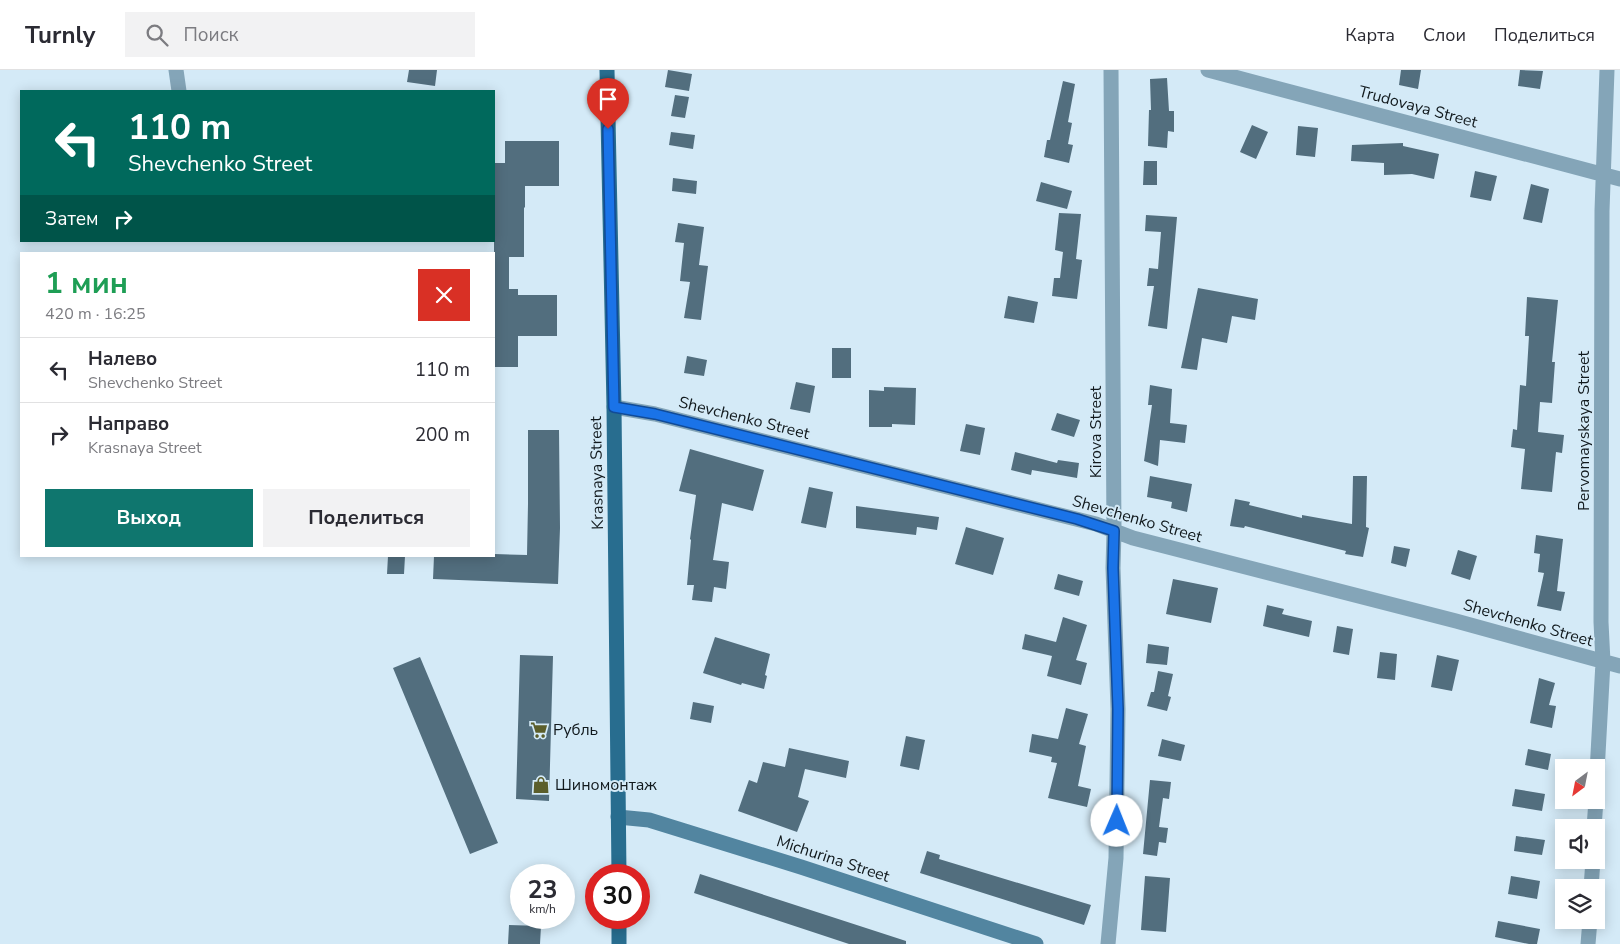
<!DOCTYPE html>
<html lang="ru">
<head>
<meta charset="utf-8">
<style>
	:root { --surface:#fff; --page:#f2f2f3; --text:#2b2b33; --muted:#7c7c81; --line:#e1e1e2; --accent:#0f766e }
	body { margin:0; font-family:"Nunito Sans",sans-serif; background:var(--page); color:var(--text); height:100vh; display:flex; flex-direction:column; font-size:19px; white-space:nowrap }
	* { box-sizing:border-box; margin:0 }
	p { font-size:16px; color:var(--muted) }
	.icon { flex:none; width:28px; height:28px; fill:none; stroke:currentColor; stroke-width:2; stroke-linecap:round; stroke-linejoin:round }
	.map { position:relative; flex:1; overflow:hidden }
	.panel { position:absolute; left:20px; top:182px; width:475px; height:305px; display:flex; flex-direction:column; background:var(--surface); border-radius:0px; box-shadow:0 2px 12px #0003 }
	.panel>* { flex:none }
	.hud { position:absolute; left:20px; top:20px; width:475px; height:152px; border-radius:0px; box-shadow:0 2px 12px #0003; background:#00695c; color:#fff; overflow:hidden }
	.needle { width:32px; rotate:212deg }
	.controls { position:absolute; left:1555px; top:689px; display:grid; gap:10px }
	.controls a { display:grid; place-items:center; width:50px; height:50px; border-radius:0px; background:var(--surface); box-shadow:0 2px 12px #0003; font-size:25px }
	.speed { position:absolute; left:510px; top:794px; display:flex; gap:10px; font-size:25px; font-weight:700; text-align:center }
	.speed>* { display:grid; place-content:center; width:65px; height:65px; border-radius:50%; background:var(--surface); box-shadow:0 2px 12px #0003; line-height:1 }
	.speed small { font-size:12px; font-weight:400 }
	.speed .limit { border:8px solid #d22; background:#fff; color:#111 }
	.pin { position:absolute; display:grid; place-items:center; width:42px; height:42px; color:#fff; margin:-51px -21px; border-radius:50% 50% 50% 0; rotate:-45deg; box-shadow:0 0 5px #0007 }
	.pin .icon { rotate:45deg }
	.me { position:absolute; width:55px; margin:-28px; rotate:1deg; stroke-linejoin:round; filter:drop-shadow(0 0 4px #0008) }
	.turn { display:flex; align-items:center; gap:18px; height:105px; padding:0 25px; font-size:22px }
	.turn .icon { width:65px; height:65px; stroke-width:2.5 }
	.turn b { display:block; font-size:35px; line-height:42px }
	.then { display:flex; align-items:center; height:48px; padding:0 25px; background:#0003; gap:10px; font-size:19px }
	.round { display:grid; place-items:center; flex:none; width:52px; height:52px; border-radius:0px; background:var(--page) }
	.overview { display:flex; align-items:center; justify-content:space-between; height:85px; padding:0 25px }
	h1 { font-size:30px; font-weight:700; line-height:38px; color:#1e9e55 }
	.button { display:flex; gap:10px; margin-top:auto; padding:10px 25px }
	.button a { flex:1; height:58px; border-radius:0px; background:var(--accent); color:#fff; font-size:20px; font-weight:700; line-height:58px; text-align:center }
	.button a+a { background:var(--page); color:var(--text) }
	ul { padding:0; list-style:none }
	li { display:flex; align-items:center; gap:15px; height:65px; padding:0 25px; border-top:1px solid var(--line) }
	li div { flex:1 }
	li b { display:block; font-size:19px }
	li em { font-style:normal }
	header { display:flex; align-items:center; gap:30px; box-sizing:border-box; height:70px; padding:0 25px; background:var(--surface); border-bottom:1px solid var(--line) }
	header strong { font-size:24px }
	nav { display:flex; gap:28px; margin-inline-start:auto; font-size:18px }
	.search { width:350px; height:45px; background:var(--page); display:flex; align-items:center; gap:12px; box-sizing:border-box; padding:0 18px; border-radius:0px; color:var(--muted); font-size:19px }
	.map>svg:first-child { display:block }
	.building { fill:#526e7e }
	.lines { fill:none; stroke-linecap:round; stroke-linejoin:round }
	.street { stroke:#84a5b8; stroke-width:15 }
	.secondary { stroke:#5285a0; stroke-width:15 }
	.primary { stroke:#286d8f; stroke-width:15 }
	.route-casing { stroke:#114b97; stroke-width:12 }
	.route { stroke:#1a73e8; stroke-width:9 }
	.labels { text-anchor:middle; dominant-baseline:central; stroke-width:4; stroke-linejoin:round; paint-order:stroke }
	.street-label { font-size:16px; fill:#11191d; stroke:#d4eaf7 }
	.poi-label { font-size:16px; fill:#11191d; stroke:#d4eaf7; text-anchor:start }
</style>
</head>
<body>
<header>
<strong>Turnly</strong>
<div class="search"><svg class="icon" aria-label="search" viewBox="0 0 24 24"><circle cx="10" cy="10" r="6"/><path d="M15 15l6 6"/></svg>Поиск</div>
<nav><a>Карта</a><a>Слои</a><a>Поделиться</a></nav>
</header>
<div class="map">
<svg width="1620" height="874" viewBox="0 0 1620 874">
	<rect width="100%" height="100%" fill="#d4eaf7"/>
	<path class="building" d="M409 0H437L435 16 407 12Z
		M668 0 692 4 689 21 665 17Z
		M1401 0H1421L1418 19 1399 15Z
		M1520 0 1543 1 1540 19 1518 16Z
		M1167 8 1169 41H1174V62L1168 61 1167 78 1148 76 1149 40H1151L1150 9Z
		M1063 11 1075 14 1068 52 1072 53 1068 74 1073 75 1069 93 1044 87 1047 70H1050Z
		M675 25 689 27 685 48 671 46Z
		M1252 55 1268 62 1256 89 1240 82Z
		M1298 56 1318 58 1315 87 1296 85Z
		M671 62 695 65 693 79 669 75Z
		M505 71H559V116H525V137L524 138V187H509V219H518V225H557V266H518V297H494V93H505Z
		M1403 73V76L1439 84 1434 109 1412 104 1384 105V93L1351 91 1352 75Z
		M1144 91H1157V115H1143Z
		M1475 101 1497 106 1491 131 1470 127Z
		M673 108 697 111 696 124 672 121Z
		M1041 112 1072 121 1067 139 1036 131Z
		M1531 114 1549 119 1542 153 1523 149Z
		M1059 143 1081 144 1076 189 1082 190 1077 229 1052 226 1054 208H1060L1063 182 1055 180Z
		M1146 145 1177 147 1167 259 1148 256 1154 216H1147L1149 198 1158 199 1161 162 1145 161Z
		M678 153 704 157 699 195 708 196 701 250 684 248 690 212 680 211 684 173 675 172Z
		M1198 218 1258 229 1255 250 1232 246 1227 273 1202 268 1197 300 1181 298Z
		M1008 226 1038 232 1034 253 1004 248Z
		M1527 227 1558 230 1552 292H1555L1552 333 1540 332 1538 362 1564 365 1562 383 1556 382 1552 422 1521 419 1525 379 1511 377 1513 359 1517 360 1520 315 1526 316 1529 266H1525Z
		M832 278H851V308H832Z
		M687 286 707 290 704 306 684 303Z
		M796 312 815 316 810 343 790 339Z
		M1150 315 1172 319 1170 353 1187 355 1185 373 1160 370 1158 396 1144 391 1152 335H1148Z
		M884 317 916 318 915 355 892 354V357H869V320L884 321Z
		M1057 343 1080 350 1074 367 1051 360Z
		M966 354 985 358 980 385 960 381Z
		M528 360H559L560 458 558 514 433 509 434 486H494V484L527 485 528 434Z
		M690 379 764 400 753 441 722 433 713 490 729 492 726 519 714 517 712 532 692 530 694 515H687L691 470 690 469 696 425 679 421Z
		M1015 382 1057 393 1058 390 1079 393 1077 408 1032 400 1031 405 1011 400Z
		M1150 406 1192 414 1187 442 1171 438 1172 432 1147 427Z
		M1353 406H1367L1366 457 1369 458 1363 487 1345 484 1346 481 1245 456 1244 458 1230 456 1235 429 1250 432 1249 435 1302 448V445L1352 454Z
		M809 417 833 422 826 458 801 453Z
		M856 436 939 447 937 460 917 457 916 465 856 458Z
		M966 457 1004 468 993 505 955 494Z
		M1536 465 1563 469 1557 521 1565 522 1561 541 1537 536 1544 503 1538 502 1540 484 1534 483Z
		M1394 476 1410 479 1406 497 1391 493Z
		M1458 480 1477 486 1470 510 1451 504Z
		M388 486H405L404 504H387Z
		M1058 504 1083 511 1079 526 1054 519Z
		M1173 509 1218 518 1211 553 1166 544Z
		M1267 535 1284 539 1282 544 1312 551 1309 567 1263 556Z
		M1063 547 1087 555 1076 590 1087 593 1081 615 1047 606 1052 586 1022 579 1025 564 1056 572Z
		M1337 556 1353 559 1349 585 1333 582Z
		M715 567 770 584 765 605 767 606 764 619 742 613 741 615 703 603Z
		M1148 574 1169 577 1167 595 1146 593Z
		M1380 582 1397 584 1395 610 1377 608Z
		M520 585 553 586 549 731 516 729Z
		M1437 585 1459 590 1452 621 1431 617Z
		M420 587 498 773 470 784 393 598Z
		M1158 601 1173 604 1168 626 1171 627 1167 641 1147 636 1151 622H1154Z
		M1539 608 1555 613 1549 635 1556 636 1552 658 1530 653Z
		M693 632 714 636 711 653 690 649Z
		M1066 638 1088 644 1079 674 1086 676 1078 716 1091 719 1087 737 1048 728 1057 693 1051 692 1052 687 1029 682 1032 664 1058 669Z
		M906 666 925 670 919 700 900 696Z
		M1162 669 1185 675 1181 691 1158 686Z
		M789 678 849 691 846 708 805 699 798 727 809 731 797 762 738 741 749 710 757 713 763 692 785 697Z
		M1528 679 1551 684 1548 700 1525 695Z
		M1150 710 1171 712 1169 729 1163 728 1159 757 1168 758 1166 773 1159 772 1157 786 1143 784Z
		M1515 719 1545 724 1542 741 1512 736Z
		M1516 766 1545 770 1542 785 1514 781Z
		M927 781 940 785 939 789 1091 835 1084 855 920 803Z
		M700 804 906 871V874H849L694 823Z
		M1145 806 1170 808 1166 862 1141 860Z
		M1511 806 1540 811 1537 829 1508 824Z
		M1498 851 1540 859 1537 874H1529L1495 867Z
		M509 855 541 856 540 874H508Z"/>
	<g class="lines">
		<path class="street" d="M176 0 179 21
			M1208 0 1620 109
			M614 337 655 344 1096 454 1133 468 1456 551 1620 596
			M1596 721 1603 592 1601 552 1602 141 1607 0
			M1594 758 1596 730
			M1591 818 1593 790
			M1108 874 1116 788 1118 639 1113 498 1114 461 1111 0
			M1588 874 1590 850"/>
		<path class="secondary" d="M618 747 649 750 801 797 1036 874"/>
		<path class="primary" d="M607 0 614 337 619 805
			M619 848V874"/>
	</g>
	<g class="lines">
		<g class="route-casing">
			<path id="route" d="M608 59 614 337 655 344 1077 449 1114 461 1113 498 1118 639 1117 751"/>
		</g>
		<use href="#route" class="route"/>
	</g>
	<defs>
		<g id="supermarket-bare" transform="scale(1.35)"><path d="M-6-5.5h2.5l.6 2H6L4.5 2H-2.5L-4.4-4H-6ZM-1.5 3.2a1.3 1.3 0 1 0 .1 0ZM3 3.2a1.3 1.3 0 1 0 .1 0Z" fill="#5b5e2b" stroke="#d4eaf7" stroke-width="2.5" paint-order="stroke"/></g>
		<g id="shop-bare" transform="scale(1.35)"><path d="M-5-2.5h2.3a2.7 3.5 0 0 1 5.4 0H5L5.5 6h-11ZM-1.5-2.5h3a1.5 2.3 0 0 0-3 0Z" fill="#5b5e2b" stroke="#d4eaf7" stroke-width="2.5" paint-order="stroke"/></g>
	</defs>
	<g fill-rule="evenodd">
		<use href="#supermarket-bare" x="539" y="660"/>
		<use href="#shop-bare" x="541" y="715"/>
	</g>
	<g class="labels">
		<g class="street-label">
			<text transform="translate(1418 37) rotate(15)">Trudovaya Street</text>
			<text transform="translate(744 348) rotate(14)">Shevchenko Street</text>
			<text transform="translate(1584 361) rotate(-90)">Pervomayskaya Street</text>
			<text transform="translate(1096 362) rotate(-90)">Kirova Street</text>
			<text transform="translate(597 403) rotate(-91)">Krasnaya Street</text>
			<text transform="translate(1137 449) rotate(16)">Shevchenko Street</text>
			<text transform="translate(1528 553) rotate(16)">Shevchenko Street</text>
			<text transform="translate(833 789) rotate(18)">Michurina Street</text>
		</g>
		<g class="poi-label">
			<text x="553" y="660">Рубль</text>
			<text x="555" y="715">Шиномонтаж</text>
		</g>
	</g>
</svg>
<div class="controls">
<a><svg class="needle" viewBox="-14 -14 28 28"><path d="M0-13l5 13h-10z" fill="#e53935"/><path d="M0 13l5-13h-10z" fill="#7c7c81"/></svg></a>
<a><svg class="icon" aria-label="sound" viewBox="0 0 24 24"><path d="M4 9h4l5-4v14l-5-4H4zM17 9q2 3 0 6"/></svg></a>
<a><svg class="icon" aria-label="layers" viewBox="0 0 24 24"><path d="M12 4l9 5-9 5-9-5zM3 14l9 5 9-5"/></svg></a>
</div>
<div class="speed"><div>23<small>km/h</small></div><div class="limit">30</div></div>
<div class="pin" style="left:608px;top:59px;background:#d93025"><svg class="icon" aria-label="arrive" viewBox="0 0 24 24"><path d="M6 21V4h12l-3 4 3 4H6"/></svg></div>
<svg class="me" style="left:1117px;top:751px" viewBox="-20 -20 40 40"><circle r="19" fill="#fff"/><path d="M0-13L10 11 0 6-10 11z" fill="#1a73e8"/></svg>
<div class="hud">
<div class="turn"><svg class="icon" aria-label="left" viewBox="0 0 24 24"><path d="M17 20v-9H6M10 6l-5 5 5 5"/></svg><div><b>110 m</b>Shevchenko Street</div></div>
<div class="then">Затем<svg class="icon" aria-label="right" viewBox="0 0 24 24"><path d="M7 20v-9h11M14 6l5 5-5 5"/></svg></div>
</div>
<section class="panel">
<div class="overview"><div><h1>1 мин</h1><p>420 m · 16:25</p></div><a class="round" style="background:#d93025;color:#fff"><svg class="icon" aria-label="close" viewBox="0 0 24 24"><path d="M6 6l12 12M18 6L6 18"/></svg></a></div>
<ul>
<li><svg class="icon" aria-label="left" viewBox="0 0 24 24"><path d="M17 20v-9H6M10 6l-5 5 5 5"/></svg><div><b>Налево</b><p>Shevchenko Street</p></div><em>110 m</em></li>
<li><svg class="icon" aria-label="right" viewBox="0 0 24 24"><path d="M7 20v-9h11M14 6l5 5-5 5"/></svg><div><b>Направо</b><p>Krasnaya Street</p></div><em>200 m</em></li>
</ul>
<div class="button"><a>Выход</a><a>Поделиться</a></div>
</section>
</div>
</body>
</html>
